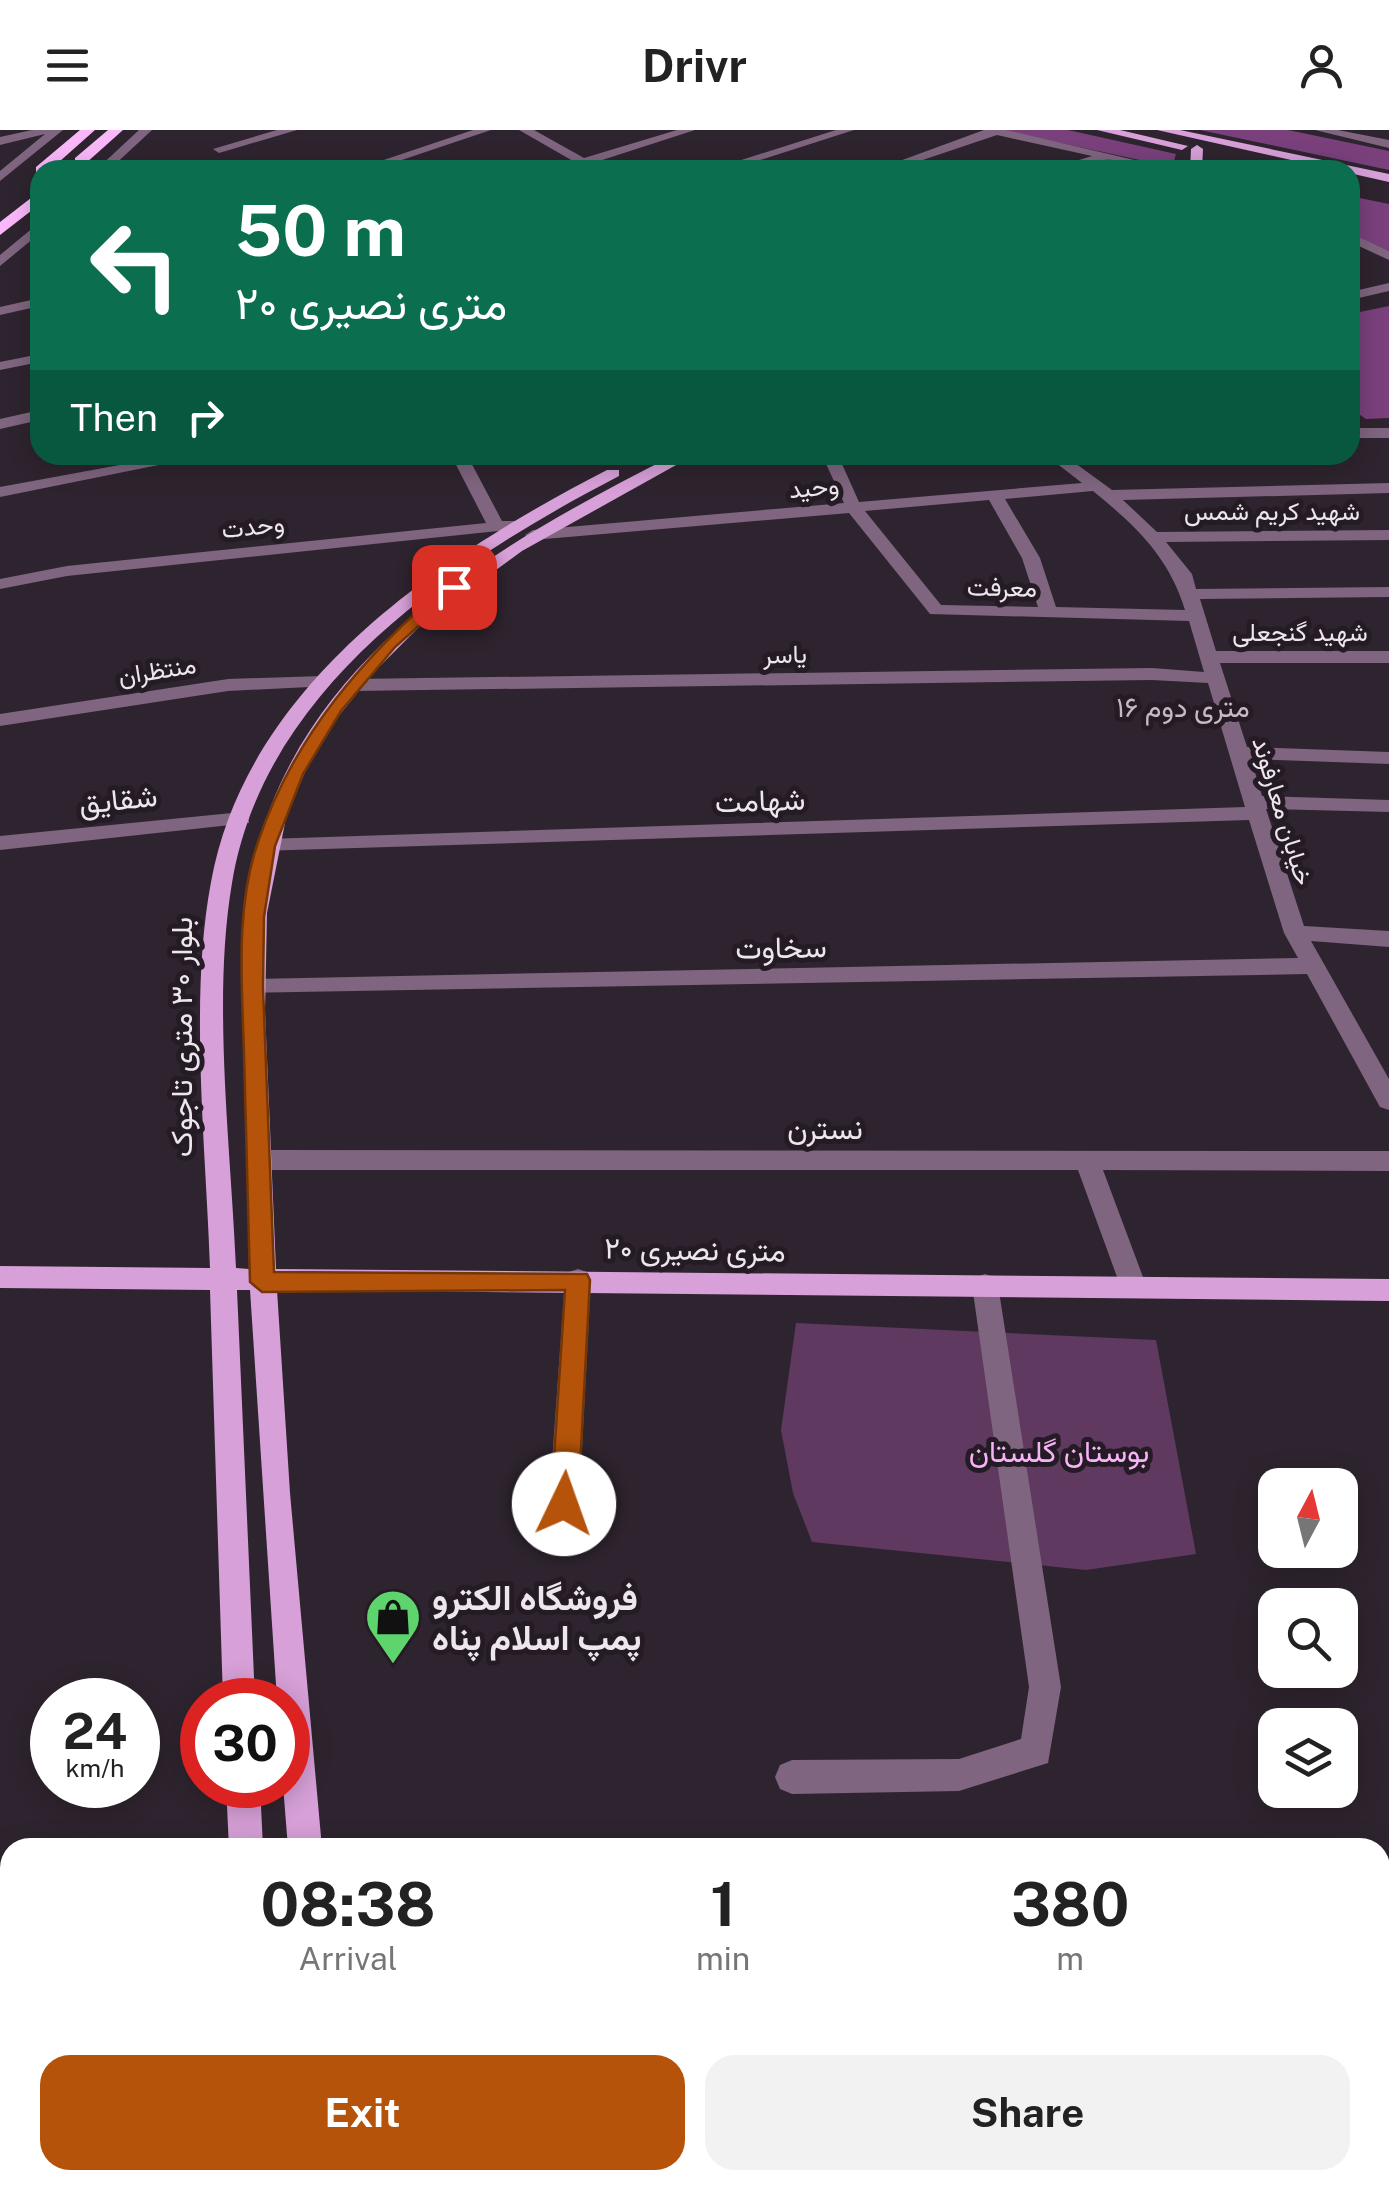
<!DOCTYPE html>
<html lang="en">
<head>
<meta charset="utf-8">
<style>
	:root { --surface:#fff; --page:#f2f2f2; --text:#222; --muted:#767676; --accent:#b45309 }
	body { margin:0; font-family:"Public Sans",Vazirmatn,sans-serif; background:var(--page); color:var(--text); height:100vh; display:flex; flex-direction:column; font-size:38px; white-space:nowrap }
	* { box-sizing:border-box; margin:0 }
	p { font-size:32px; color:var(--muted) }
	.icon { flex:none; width:55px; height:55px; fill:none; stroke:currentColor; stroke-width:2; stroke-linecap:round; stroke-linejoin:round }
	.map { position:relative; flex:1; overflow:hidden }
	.drawer { position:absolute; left:0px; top:1708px; width:1390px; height:352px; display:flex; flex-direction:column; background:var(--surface); border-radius:30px 30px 0 0; box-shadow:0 5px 25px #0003 }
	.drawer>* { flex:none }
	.top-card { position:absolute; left:30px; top:30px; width:1330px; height:305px; border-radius:30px; box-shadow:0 5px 25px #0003; background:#0b6e4f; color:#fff; overflow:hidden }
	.needle { width:65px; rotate:7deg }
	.buttons { position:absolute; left:1258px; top:1338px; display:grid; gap:20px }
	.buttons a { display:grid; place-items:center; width:100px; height:100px; border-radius:20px; background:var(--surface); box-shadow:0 5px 25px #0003; font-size:50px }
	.speed { position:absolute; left:30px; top:1548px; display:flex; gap:20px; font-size:50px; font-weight:700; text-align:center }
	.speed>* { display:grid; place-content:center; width:130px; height:130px; border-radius:50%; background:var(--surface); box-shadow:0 5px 25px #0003; line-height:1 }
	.speed small { font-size:25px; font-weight:400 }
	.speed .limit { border:15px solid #d22; background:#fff; color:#111 }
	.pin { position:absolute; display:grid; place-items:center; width:85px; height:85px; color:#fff; margin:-42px; border-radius:20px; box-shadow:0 5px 15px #0006 }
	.me { position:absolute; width:110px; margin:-55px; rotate:3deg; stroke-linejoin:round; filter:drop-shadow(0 0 8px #0008) }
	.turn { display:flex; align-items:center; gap:35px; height:210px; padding:0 40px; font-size:45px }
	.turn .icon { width:130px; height:130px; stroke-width:2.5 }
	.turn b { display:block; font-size:70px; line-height:85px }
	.then { display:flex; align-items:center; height:95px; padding:0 40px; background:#0003; gap:20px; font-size:38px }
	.eta { display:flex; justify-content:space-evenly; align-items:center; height:170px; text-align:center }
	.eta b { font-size:60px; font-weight:700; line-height:70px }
	.button { display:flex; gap:20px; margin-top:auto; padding:20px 40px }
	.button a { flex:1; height:115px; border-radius:30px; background:var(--accent); color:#fff; font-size:40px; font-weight:700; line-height:115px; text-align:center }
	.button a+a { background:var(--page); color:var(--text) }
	header { display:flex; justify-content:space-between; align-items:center; height:130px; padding:0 40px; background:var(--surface); font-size:45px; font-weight:700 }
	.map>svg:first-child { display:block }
	.green { fill:#5f3960 }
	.forest { fill:#7a407c }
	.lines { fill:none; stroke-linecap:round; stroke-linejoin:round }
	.minor { fill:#7f657f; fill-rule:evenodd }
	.major { fill:#d7a0d8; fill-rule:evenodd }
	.highway { fill:#fab8fb; fill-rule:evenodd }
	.route { fill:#b45309; stroke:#753606; stroke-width:2.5 }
	.labels { text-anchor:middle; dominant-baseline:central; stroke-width:10; stroke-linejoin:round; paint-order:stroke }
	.far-street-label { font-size:25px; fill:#ede6ed; stroke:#251b25 }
	.far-neighbourhood-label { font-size:28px; fill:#c7b9c6; stroke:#251b25 }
	.street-label { font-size:30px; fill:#ede6ed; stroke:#251b25 }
	.park-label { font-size:30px; fill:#f6b3f7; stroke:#251b25 }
	.near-poi-label { font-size:35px; font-weight:bold; fill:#ede6ed; stroke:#251b25; text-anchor:start }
</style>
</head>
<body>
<header><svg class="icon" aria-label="menu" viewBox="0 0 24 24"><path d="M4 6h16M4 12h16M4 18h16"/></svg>Drivr<svg class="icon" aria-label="person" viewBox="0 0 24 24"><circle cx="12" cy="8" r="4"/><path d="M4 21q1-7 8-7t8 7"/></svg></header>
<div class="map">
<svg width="1389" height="2058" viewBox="0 0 1389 2058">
	<rect width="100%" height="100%" fill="#2e242f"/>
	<path class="green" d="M796 1193 1156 1210 1196 1424 1086 1440 812 1412 793 1363 781 1300Z"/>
	<path class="forest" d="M1001 0H1068L1176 24 1172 37Z
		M1200 0H1288L1389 21V40Z
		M1350 66 1389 74V121L1350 104Z
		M1389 176V288L1366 289 1350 278V184Z"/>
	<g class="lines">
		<path class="minor" d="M32 0H63L0 51V41L45 4 0 15V7Z
			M139 0H152L109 40H96Z
			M277 0H297L219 23 213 19Z
			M473 0H491L372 40H354Z
			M519 0H534L584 28 677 0H695L593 33 594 39 551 40 573 31Z
			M836 0H854L729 40H710Z
			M984 0H1006L1177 40C1153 40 1126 28 1104 30 1084 33 1067 40 1047 40L1092 26 997 5 893 40H875Z
			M1315 0H1338L1389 10V18Z
			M40 92V103L0 136V125Z
			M1350 103 1389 121V130L1350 112Z
			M1389 153V161L1350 170V162Z
			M40 168V176L0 185V177Z
			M40 224V232L0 240V232Z
			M40 280V290L0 299V289Z
			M1350 298H1389V308H1350Z
			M174 325H208L0 367V357Z
			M451 325H467L502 391H518V399L67 446 0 459V449L67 436 486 393Z
			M822 325H838L859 372 1082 353 1046 325H1064L1112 360 1389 353V363L1123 370 1157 402 1389 400V410L1166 412 1192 444 1196 459 1389 457V467L1200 469 1216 521H1389V533H1220L1247 617 1389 622V634L1251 629 1262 666 1389 670V682L1266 679 1304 796 1389 801V817L1311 811 1389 949V980L1380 977 1307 844 244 863 241 857 244 851 252 849 1298 828 1284 803 1249 690 259 721 256 716 266 709 1245 677 1208 553 1152 550 354 561 345 555 354 549 1152 538 1204 542 1189 491 930 484 849 383 533 410 525 405 533 400 844 373ZM1093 361C1136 396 1169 427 1185 480L1056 477 1040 428 1005 369ZM989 370 1022 428 1038 477 941 475 865 381Z
			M924 325H943L935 330Z
			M322 546 331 552 329 556 228 561 0 596V584L228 549Z
			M242 682 249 683V693L0 720V706Z
			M261 1020 1389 1021V1041L1103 1040 1146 1155 1142 1163 1133 1166 1124 1163 1120 1155 1078 1040H261L252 1037 248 1030 252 1023Z
			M578 1139 587 1142 591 1150 579 1374 574 1383 564 1387 554 1383 549 1374 565 1150 569 1142Z
			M985 1144 994 1147 998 1155 1061 1557 1048 1633 959 1661 792 1664 780 1659 775 1647 780 1635 792 1630 959 1629 1021 1609 1029 1557 972 1155 976 1147Z
			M1380 1891H1389V1927H1380Z
			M645 2050H723L726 2058H648Z
			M1138 2050H1176V2058H1138Z"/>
		<path class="major" d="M1097 0H1120L1188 16 1182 20Z
			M1157 0H1180L1389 44V52Z
			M1197 15 1203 19 1202 40H1190L1191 19Z
			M674 325H694L522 421 420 496 375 541 337 588 305 642 286 688 267 783 265 881 276 1139 1389 1149V1171L277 1160 290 1363 322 1718H288L283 1655H288V1570H277L250 1160H237L255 1570H223L210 1160 0 1158V1136L210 1138C206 1018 189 868 211 752 247 553 442 425 607 340H619V346C456 431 264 556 232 753 212 871 231 1018 236 1138L249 1139C248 1086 249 1033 247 980 244 914 238 848 245 783 271 543 479 424 674 325Z
			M226 1655H260L263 1718H229Z
			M241 2050H279L280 2058H242Z
			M309 2050H347L348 2058H310Z"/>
		<path class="highway" d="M80 0H95L50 40 36 43V37Z
			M108 0H123L85 34H75V28Z
			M40 61V74L0 105V92Z"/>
	</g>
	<path class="route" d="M449 453 462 457 395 517 341 581 303 644 275 716 264 787 263 857 274 1142 587 1144 590 1150 578 1374 574 1383 564 1386 555 1383 551 1374 565 1160 262 1162 250 1152C248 1076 246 1000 244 924 242 856 235 778 258 712 294 605 364 526 449 453Z"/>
	<defs>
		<g id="shop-pin" transform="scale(2.875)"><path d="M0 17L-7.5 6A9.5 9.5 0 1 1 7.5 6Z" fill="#5dd56c" stroke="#251b25"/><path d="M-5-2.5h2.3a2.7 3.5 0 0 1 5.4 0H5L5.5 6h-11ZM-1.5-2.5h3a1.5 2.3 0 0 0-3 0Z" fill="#111"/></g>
	</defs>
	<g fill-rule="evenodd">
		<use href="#shop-pin" x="393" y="1487"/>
	</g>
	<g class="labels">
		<g class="far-street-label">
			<text transform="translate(814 357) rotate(-5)">وحید</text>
			<text x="1272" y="381">شهید کریم شمس</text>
			<text transform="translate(253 396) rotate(-6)">وحدت</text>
			<text transform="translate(1002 457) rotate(1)">معرفت</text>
			<text x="1300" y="502">شهید گنجعلی</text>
			<text transform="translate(785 524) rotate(-1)">یاسر</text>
			<text transform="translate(157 540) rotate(-9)">منتظران</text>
			<text transform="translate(1283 681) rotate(73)">خیابان معارفوند</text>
		</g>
		<g class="far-neighbourhood-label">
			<text x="1183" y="576">۱۶ متری دوم</text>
		</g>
		<g class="street-label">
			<text transform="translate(118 669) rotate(-6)">شقایق</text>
			<text transform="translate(760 670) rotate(-2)">شهامت</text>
			<text transform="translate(781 817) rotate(-1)">سخاوت</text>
			<text transform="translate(181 907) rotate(-90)">بلوار ۳۰ متری تاجوک</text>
			<text x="825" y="998">نسترن</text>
			<text transform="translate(695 1119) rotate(1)">۲۰ متری نصیری</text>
		</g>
		<g class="park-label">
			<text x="1059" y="1321">بوستان گلستان</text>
		</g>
		<g class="near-poi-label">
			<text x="432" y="1467">فروشگاه الکترو<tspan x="432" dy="40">پمپ اسلام پناه</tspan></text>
		</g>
	</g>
</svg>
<div class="buttons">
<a><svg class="needle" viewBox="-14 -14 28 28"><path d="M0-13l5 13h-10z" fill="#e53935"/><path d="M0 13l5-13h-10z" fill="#767676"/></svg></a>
<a><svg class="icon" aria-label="search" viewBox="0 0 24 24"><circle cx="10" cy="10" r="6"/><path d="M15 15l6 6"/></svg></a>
<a><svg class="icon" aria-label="layers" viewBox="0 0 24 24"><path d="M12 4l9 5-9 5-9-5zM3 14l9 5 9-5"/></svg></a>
</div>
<div class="speed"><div>24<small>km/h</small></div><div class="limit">30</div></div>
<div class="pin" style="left:454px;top:457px;background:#d93025"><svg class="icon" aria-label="arrive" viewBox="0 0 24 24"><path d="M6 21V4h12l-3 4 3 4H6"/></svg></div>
<svg class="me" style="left:564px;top:1374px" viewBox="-20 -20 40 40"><circle r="19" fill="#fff"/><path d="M0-13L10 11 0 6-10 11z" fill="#b45309"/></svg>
<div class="top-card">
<div class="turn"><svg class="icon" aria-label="left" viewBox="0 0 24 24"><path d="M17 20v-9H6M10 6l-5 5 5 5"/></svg><div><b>50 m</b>۲۰ متری نصیری</div></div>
<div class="then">Then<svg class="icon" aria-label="right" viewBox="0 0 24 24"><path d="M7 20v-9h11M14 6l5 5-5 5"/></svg></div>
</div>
<section class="drawer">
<div class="eta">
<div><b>08:38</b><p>Arrival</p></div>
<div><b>1</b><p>min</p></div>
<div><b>380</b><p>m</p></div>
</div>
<div class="button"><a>Exit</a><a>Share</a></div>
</section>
</div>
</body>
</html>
